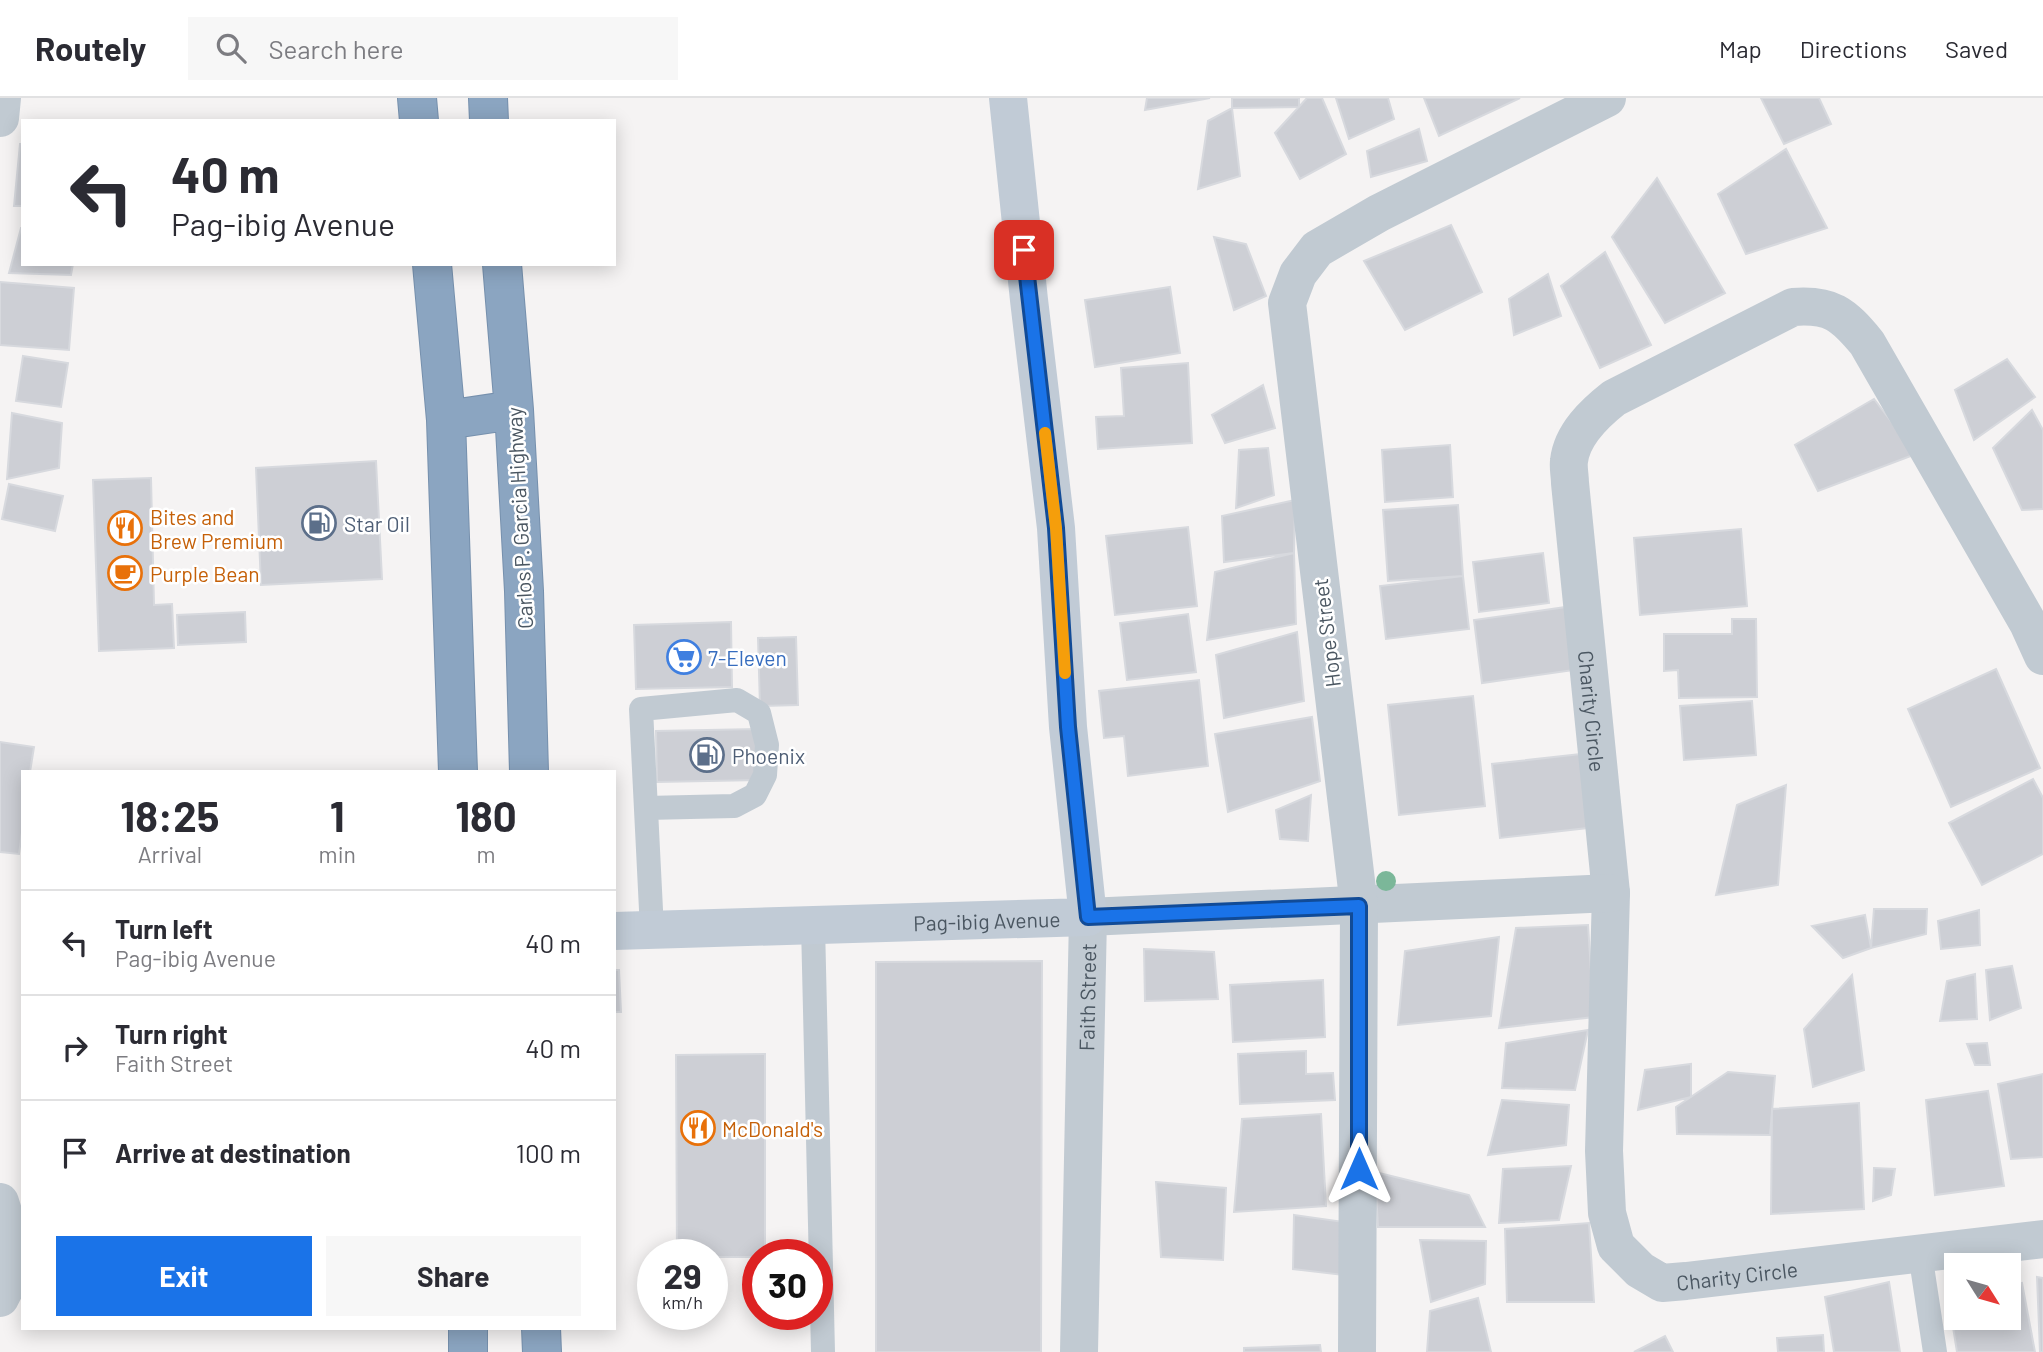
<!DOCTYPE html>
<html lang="en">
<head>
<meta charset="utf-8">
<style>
	:root { --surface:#fff; --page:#f7f7f7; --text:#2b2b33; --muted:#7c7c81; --line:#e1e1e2; --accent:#1a73e8 }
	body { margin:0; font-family:Barlow,sans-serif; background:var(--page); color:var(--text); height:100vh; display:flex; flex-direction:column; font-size:26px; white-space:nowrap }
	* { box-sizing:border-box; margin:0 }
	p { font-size:23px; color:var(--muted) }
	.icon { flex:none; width:38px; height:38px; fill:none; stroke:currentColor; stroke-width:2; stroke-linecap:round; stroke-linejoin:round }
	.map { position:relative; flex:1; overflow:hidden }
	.panel { position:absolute; left:21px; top:672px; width:595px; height:560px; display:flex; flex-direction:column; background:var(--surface); border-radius:0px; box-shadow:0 4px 18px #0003 }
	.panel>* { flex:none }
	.hud { position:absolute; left:21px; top:21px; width:595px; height:147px; border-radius:0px; box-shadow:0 4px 18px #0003; background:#fff; color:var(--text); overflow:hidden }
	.needle { width:46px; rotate:127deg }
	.fabs { position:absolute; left:1944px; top:1155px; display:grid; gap:14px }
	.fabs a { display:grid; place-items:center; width:77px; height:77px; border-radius:0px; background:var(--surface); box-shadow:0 4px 18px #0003; font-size:35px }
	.speed { position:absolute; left:637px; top:1141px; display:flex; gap:14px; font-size:35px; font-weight:700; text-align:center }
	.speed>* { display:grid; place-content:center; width:91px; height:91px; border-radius:50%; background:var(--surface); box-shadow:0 4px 18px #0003; line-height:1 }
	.speed small { font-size:18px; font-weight:400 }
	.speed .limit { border:10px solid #d22; background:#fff; color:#111 }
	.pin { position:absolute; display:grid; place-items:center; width:60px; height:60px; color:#fff; margin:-30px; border-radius:14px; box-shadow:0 4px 10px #0006 }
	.me { position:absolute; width:77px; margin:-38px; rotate:0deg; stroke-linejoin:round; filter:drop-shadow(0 0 5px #0008) }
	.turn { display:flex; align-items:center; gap:24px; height:147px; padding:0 35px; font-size:32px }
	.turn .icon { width:91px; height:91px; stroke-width:2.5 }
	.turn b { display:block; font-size:49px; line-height:60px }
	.eta { display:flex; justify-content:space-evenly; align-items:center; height:119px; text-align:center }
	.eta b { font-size:42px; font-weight:700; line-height:49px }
	.action { display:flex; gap:14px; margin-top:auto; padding:14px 35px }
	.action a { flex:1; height:80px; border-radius:0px; background:var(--accent); color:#fff; font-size:28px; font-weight:700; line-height:80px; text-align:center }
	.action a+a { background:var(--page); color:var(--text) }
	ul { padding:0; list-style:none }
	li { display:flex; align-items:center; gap:21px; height:105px; padding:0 35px; border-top:2px solid var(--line) }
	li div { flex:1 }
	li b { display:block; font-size:26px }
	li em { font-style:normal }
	header { display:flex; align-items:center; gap:42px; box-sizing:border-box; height:98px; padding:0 35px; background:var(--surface); border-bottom:2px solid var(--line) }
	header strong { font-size:33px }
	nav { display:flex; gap:38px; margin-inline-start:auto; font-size:24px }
	.search { width:490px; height:63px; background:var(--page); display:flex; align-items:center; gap:18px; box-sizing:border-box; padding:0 24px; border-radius:0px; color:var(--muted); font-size:26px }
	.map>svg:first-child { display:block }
	.building { fill:#cdcfd5; stroke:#d7d9de; stroke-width:2 }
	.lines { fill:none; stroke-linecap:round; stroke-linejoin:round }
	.highway-casing { stroke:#7690ad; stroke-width:40 }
	.lane { stroke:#c1cad2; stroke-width:24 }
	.street { stroke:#c1cad2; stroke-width:38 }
	.secondary { stroke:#c1cbd6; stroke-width:38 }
	.highway { stroke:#8ba5c1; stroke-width:38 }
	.tree { fill:#7bb799 }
	.route-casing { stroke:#114b97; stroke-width:18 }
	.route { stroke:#1a73e8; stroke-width:12 }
	.slow { stroke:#f59e0b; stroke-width:12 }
	.labels { text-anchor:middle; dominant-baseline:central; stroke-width:5; stroke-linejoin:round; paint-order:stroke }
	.food-label { font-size:21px; fill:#c56008; stroke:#fff; text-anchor:start }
	.street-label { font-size:21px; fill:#4a5661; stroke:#fff }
	.service-label { font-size:21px; fill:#4e5e75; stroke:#fff; text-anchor:start }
	.shop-label { font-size:21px; fill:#366cbe; stroke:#fff; text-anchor:start }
</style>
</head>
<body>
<header>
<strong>Routely</strong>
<div class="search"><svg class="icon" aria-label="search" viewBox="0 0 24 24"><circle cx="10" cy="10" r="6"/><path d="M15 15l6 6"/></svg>Search here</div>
<nav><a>Map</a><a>Directions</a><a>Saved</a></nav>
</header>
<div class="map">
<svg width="2043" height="1254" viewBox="0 0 2043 1254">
	<rect width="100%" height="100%" fill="#f5f3f3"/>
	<path class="building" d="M1147 0H1210L1145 12Z
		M1232 0H1299V9L1232 10Z
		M1307 0H1322L1346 56 1300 81 1275 35Z
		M1336 0H1388L1394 21 1349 41Z
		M1424 0H1520L1439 38Z
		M1761 0H1819L1831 26 1784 46Z
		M1232 10 1240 78 1198 91 1208 23Z
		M1419 31 1427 63 1371 79 1367 53Z
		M20 46H23V108H14Z
		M1786 51 1827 130 1746 156 1718 96Z
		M1657 80 1725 195 1665 225 1612 139Z
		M1451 127 1482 194 1405 232 1364 163Z
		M21 130H23V166H73L71 177 9 175Z
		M1214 139 1246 146 1266 198 1234 212Z
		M1605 154 1651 247 1600 270 1561 188Z
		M1548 176 1561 218 1514 237 1509 201Z
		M0 184 74 190 69 252 0 247Z
		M1170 189 1180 255 1095 269 1085 202Z
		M23 258 68 265 61 309 16 303Z
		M2007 261 2035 299 1974 342 1955 292Z
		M1188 265 1192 345 1098 351 1096 319 1124 318 1121 270Z
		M1263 287 1275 330 1225 345 1212 317Z
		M1874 301 1916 356 1818 393 1795 347Z
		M2032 312 2043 332V411L2022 412 1993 350Z
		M12 315 62 325 59 370 7 381Z
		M1450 347 1453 399 1385 404 1382 352Z
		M1268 350 1274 397 1236 410 1239 352Z
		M376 363 382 481 261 487 256 370Z
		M151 380 154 507 172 506 174 550 99 553 93 382Z
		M9 386 63 398 55 433 2 421Z
		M1295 402 1294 455 1224 464 1222 418Z
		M1458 407 1463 478 1388 483 1383 412Z
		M1188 429 1197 508 1115 517 1106 438Z
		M1741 431 1747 508 1640 517 1634 440Z
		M1294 455 1296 526 1207 542 1215 474Z
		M1543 455 1549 505 1479 514 1473 464Z
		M1463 478 1469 531 1386 541 1380 488Z
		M1566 509 1574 572 1482 585 1474 522Z
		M245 514 246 544 178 547 177 517Z
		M1188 516 1196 574 1127 582 1120 525Z
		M1732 521H1756L1757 599 1679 600 1678 572 1664 573V536H1732Z
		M731 524 732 589 636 591 634 527Z
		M1297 534 1304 603 1224 620 1216 557Z
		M796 539 798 607 760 608 758 540Z
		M1996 571 2040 670 1951 709 1908 611Z
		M1199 582 1208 668 1128 678 1124 638 1104 640 1099 593Z
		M1473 598 1485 708 1399 717 1388 607Z
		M1752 603 1756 657 1684 662 1680 608Z
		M1312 619 1320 683 1228 714 1215 636Z
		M758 631 759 682 657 684 656 633Z
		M0 644 34 649 30 674H23V727L19 756 0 754Z
		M1589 655 1596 729 1500 740 1492 666Z
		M2033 681 2043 700V756L1982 787 1949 725Z
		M1786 687 1778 787 1716 797 1737 707Z
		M1311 697 1308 743 1280 741 1276 712Z
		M1874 811H1927L1926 836 1871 850Z
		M1979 812 1980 847 1941 851 1938 823Z
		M1865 817 1871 850 1843 860 1812 828Z
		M1588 827 1594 919 1499 930 1516 830Z
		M1499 839 1491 918 1398 927 1405 853Z
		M1144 851 1214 854 1218 901 1145 903Z
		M1042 863 1041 1254H876V864Z
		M2012 868 2021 910 1990 922 1986 872Z
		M614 872H619L621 914H614Z
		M1975 876 1977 921 1940 923 1947 883Z
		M1852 877 1864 972 1813 989 1804 931Z
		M1323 882 1325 939 1233 944 1230 887Z
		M1588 932 1575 992 1502 990 1506 945Z
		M1987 945 1990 967H1975L1967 946Z
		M1306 953V976L1333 975 1335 1002 1240 1006 1238 956Z
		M765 956V1157H758V1159H712V1157H677L676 957Z
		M1691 966V999L1638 1012 1645 972Z
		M1728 974 1775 978 1770 1037 1677 1036 1676 1009Z
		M2043 976V1059L2011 1061 1998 986Z
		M1988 993 2004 1088 1935 1097 1926 1002Z
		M1502 1002 1569 1007 1566 1047 1488 1057Z
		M1859 1005 1864 1111 1771 1116 1772 1011Z
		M1321 1016 1326 1108 1234 1114 1242 1021Z
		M1571 1068 1559 1122 1499 1125 1503 1071Z
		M1874 1070 1895 1071 1891 1097 1873 1103Z
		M1375 1074 1469 1097 1485 1129H1378Z
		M1156 1084 1226 1090 1223 1162 1161 1159Z
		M1294 1117 1344 1124 1343 1177 1293 1171Z
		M1589 1125 1594 1204H1507L1505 1131Z
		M1420 1142 1486 1143 1485 1186 1431 1204Z
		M2037 1179 2043 1180V1254H2040Z
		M1889 1184 1900 1254H1834L1825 1199Z
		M2022 1185 2035 1254H1957L1949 1204 1956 1202V1220H2009V1188Z
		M1478 1200 1491 1254H1427L1430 1213Z
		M1823 1237 1824 1254H1778L1777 1240Z
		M1665 1238 1673 1254H1634Z
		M1320 1247 1321 1254H1244V1250Z"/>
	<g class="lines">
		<g class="highway-casing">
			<path id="highway" d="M417 0 419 23
				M488 0 489 23
				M432 166 446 322 458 674
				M502 166 514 312 524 493 529 674
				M446 322 514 312
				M468 1230V1254
				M541 1230 542 1254"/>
		</g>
		<path class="lane" d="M646 710 734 708 755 697 765 677 767 647 759 615 737 602 641 611 652 832
			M813 827 823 1254
			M1920 1155 1935 1254"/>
		<g class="street">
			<path d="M0 20 2 0"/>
			<path id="s1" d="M2043 558 2028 525 1867 245C1843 216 1831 206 1793 209L1614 300C1595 315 1572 336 1569 363 1568 370 1570 378 1570 385L1611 795 1604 1053 1607 1115 1616 1148 1640 1172 1662 1185 1686 1183 2043 1141"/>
			<path d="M0 1104C11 1138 19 1167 0 1200"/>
			<path id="s2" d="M1079 1254 1088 819 1611 795"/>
			<path d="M1357 1254 1359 808 1287 205 1298 176 1317 151 1379 115 1607 0"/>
		</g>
		<path class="secondary" id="s3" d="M614 833 1088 819 1068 629 1056 430 1029 202 1008 0"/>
		<use href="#highway" class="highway"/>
	</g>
	<circle class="tree" cx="1386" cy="783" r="10"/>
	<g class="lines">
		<g class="route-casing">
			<path id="route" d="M1024 152 1056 430 1068 629 1088 819 1359 808V1071"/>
		</g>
		<use href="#route" class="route"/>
		<path class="slow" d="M1045 335 1056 430 1065 575"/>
	</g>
	<defs>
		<g id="fuel-ring" transform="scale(1.75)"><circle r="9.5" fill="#fff" stroke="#5c6f8a" stroke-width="1.5"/><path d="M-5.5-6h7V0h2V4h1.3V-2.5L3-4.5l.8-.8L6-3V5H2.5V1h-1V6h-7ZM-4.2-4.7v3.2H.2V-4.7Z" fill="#5c6f8a"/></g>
		<g id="restaurant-ring" transform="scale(1.75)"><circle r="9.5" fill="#fff" stroke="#e8710a" stroke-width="1.5"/><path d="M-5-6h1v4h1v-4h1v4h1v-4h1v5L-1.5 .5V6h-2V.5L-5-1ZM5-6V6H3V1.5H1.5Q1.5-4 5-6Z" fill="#e8710a"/></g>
		<g id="cafe-ring" transform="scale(1.75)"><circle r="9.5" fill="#fff" stroke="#e8710a" stroke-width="1.5"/><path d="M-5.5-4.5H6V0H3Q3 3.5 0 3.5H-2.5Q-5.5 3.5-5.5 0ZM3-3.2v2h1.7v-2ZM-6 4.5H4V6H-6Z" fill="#e8710a"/></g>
		<g id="supermarket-ring" transform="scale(1.75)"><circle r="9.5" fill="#fff" stroke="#3f7fe0" stroke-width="1.5"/><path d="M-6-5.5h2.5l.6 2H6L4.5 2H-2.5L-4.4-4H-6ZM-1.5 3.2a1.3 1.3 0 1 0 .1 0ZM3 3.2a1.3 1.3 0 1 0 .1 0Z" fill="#3f7fe0"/></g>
	</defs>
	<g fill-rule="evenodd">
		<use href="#fuel-ring" x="319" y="425"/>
		<use href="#restaurant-ring" x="125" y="430"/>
		<use href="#cafe-ring" x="125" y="475"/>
		<use href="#supermarket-ring" x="684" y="559"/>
		<use href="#fuel-ring" x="707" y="657"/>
		<use href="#restaurant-ring" x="698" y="1030"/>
	</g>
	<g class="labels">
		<g class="food-label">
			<text x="150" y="418">Bites and<tspan x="150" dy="24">Brew Premium</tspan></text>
			<text x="150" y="475">Purple Bean</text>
			<text x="722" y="1030">McDonald's</text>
		</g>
		<g class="street-label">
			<text transform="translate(519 420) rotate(-93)">Carlos P. Garcia Highway</text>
			<text transform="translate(1326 535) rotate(-97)">Hope Street</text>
			<text stroke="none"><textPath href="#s1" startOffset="978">Charity Circle</textPath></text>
			<text stroke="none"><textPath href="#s3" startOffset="373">Pag-ibig Avenue</textPath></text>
			<text stroke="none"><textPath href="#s2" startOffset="355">Faith Street</textPath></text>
			<text stroke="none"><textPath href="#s1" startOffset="1650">Charity Circle</textPath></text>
		</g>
		<g class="service-label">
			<text x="344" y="425">Star Oil</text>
			<text x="732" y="657">Phoenix</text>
		</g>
		<g class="shop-label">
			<text x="708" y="559">7-Eleven</text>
		</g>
	</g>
</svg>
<div class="fabs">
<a><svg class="needle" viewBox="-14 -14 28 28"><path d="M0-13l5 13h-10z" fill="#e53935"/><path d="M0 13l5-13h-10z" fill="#7c7c81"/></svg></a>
</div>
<div class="speed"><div>29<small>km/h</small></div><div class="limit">30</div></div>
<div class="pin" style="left:1024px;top:152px;background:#d93025"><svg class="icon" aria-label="arrive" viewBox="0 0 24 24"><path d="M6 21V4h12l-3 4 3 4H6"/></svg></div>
<svg class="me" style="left:1359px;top:1071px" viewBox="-20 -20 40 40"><path d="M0-17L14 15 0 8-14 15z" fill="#1a73e8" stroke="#fff" stroke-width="4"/></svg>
<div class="hud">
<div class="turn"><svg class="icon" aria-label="left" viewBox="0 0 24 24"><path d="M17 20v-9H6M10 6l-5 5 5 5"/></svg><div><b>40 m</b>Pag-ibig Avenue</div></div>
</div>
<section class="panel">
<div class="eta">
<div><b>18:25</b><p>Arrival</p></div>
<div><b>1</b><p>min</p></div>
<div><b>180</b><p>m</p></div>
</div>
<ul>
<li><svg class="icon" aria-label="left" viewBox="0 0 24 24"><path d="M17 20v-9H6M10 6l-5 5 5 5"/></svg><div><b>Turn left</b><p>Pag-ibig Avenue</p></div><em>40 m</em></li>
<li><svg class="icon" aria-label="right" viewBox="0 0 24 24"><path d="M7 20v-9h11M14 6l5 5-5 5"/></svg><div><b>Turn right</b><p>Faith Street</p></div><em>40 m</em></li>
<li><svg class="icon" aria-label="arrive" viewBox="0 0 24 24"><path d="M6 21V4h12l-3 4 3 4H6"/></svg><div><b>Arrive at destination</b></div><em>100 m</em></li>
</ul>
<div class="action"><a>Exit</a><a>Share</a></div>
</section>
</div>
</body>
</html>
